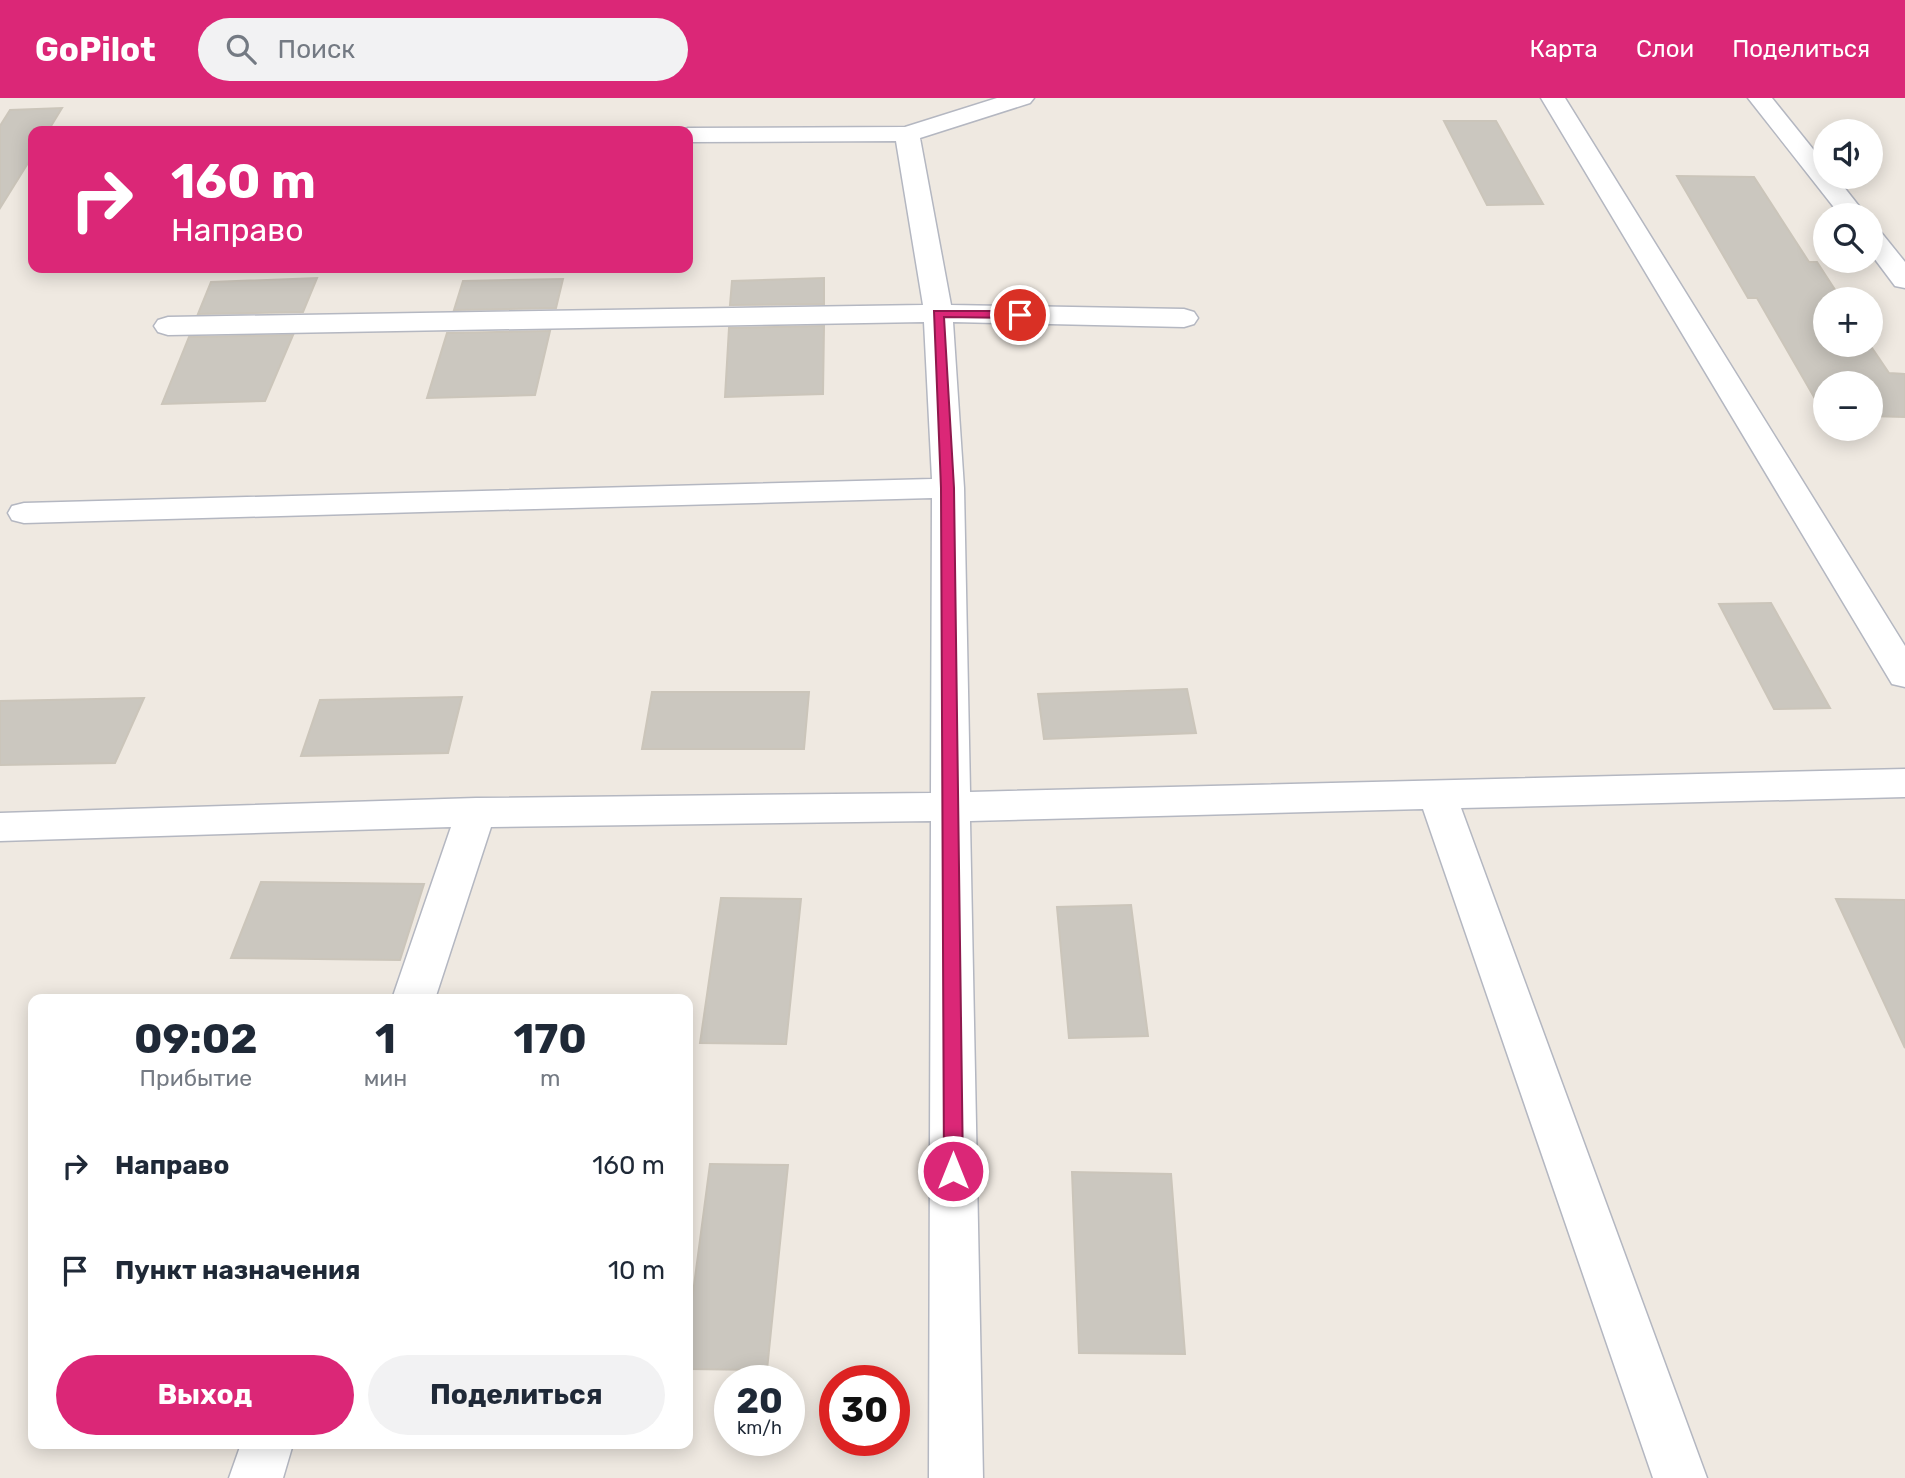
<!DOCTYPE html>
<html lang="ru">
<head>
<meta charset="utf-8">
<style>
	:root { --surface:#fff; --page:#f2f2f3; --text:#1f2937; --muted:#747a83; --accent:#db2777 }
	body { margin:0; font-family:Rubik,sans-serif; background:var(--page); color:var(--text); height:100vh; display:flex; flex-direction:column; font-size:26px; white-space:nowrap }
	* { box-sizing:border-box; margin:0 }
	p { font-size:23px; color:var(--muted) }
	.icon { flex:none; width:38px; height:38px; fill:none; stroke:currentColor; stroke-width:2; stroke-linecap:round; stroke-linejoin:round }
	.map { position:relative; flex:1; overflow:hidden }
	.panel { position:absolute; left:28px; top:896px; width:665px; height:455px; display:flex; flex-direction:column; background:var(--surface); border-radius:14px; box-shadow:0 4px 18px #0003 }
	.panel>* { flex:none }
	.hud { position:absolute; left:28px; top:28px; width:665px; height:147px; border-radius:14px; box-shadow:0 4px 18px #0003; background:#db2777; color:#fff; overflow:hidden }
	.controls { position:absolute; left:1813px; top:21px; display:grid; gap:14px }
	.controls a { display:grid; place-items:center; width:70px; height:70px; border-radius:50%; background:var(--surface); box-shadow:0 4px 18px #0003; font-size:35px }
	.speed { position:absolute; left:714px; top:1267px; display:flex; gap:14px; font-size:35px; font-weight:700; text-align:center }
	.speed>* { display:grid; place-content:center; width:91px; height:91px; border-radius:50%; background:var(--surface); box-shadow:0 4px 18px #0003; line-height:1 }
	.speed small { font-size:18px; font-weight:400 }
	.speed .limit { border:10px solid #d22; background:#fff; color:#111 }
	.pin { position:absolute; display:grid; place-items:center; width:60px; height:60px; color:#fff; margin:-30px; border:4px solid #fff; border-radius:50%; box-shadow:0 2px 7px #0007 }
	.me { position:absolute; width:77px; margin:-38px; rotate:0deg; stroke-linejoin:round; filter:drop-shadow(0 0 5px #0008) }
	.turn { display:flex; align-items:center; gap:24px; height:147px; padding:0 28px; font-size:32px }
	.turn .icon { width:91px; height:91px; stroke-width:2.5 }
	.turn b { display:block; font-size:49px; line-height:60px }
	.eta { display:flex; justify-content:space-evenly; align-items:center; height:119px; text-align:center }
	.eta b { font-size:42px; font-weight:700; line-height:49px }
	.action { display:flex; gap:14px; margin-top:auto; padding:14px 28px }
	.action a { flex:1; height:80px; border-radius:42px; background:var(--accent); color:#fff; font-size:28px; font-weight:700; line-height:80px; text-align:center }
	.action a+a { background:var(--page); color:var(--text) }
	ul { padding:0; list-style:none }
	li { display:flex; align-items:center; gap:21px; height:105px; padding:0 28px }
	li div { flex:1 }
	li b { display:block; font-size:26px }
	li em { font-style:normal }
	header { display:flex; align-items:center; gap:42px; box-sizing:border-box; height:98px; padding:0 35px; background:var(--accent); color:#fff }
	header strong { font-size:33px }
	nav { display:flex; gap:38px; margin-inline-start:auto; font-size:24px }
	.search { width:490px; height:63px; background:var(--page); display:flex; align-items:center; gap:18px; box-sizing:border-box; padding:0 24px; border-radius:38px; color:var(--muted); font-size:26px }
	.map>svg:first-child { display:block }
	.building { fill:#cbc7bf; stroke:#cbc5ba; stroke-width:2 }
	.lines { fill:none; stroke-linecap:round; stroke-linejoin:round }
	.street-casing { stroke:#b4b7c1; stroke-width:3 }
	.street { fill:#fff; fill-rule:evenodd }
	.route { fill:#db2777; stroke:#8e194d; stroke-width:2 }
</style>
</head>
<body>
<header>
<strong>GoPilot</strong>
<div class="search"><svg class="icon" aria-label="search" viewBox="0 0 24 24"><circle cx="10" cy="10" r="6"/><path d="M15 15l6 6"/></svg>Поиск</div>
<nav><a>Карта</a><a>Слои</a><a>Поделиться</a></nav>
</header>
<div class="map">
<svg width="1905" height="1380" viewBox="0 0 1905 1380">
	<rect width="100%" height="100%" fill="#efe9e1"/>
	<path class="building" d="M62 10 48 33H33V57L0 110V28L10 12Z
		M1444 23H1496L1543 106 1487 107Z
		M1677 78 1754 79 1809 164H1817L1841 201H1825V247H1870L1889 275 1905 276V319L1871 318V285H1825V318L1757 200H1748Z
		M317 180 303 214 198 216 211 184Z
		M824 180V206L730 207 732 183Z
		M563 181 556 210 454 212 463 183Z
		M824 228 823 296 725 299 729 230Z
		M550 233 535 297 427 300 447 235Z
		M293 237 265 303 162 306 189 239Z
		M1771 505 1830 610 1774 611 1719 506Z
		M1187 591 1196 635 1044 641 1038 596Z
		M652 594H809L804 651H642Z
		M462 599 448 655 301 658 320 602Z
		M144 600 115 665 0 667V603Z
		M261 784 424 786 400 862 231 860Z
		M721 800 801 801 786 946 700 945Z
		M1836 801 1905 802V950Z
		M1131 807 1148 938 1069 940 1057 809Z
		M710 1066 788 1067 767 1272 688 1271V1233Z
		M1072 1074 1171 1076 1185 1256 1079 1255Z"/>
	<g class="lines">
		<g class="street-casing">
			<path id="street" d="M997 0H1034L1030 5 920 40 951 207 1184 211 1194 214 1198 220 1194 226 1184 229 953 224 964 390 970 694 1905 671V699L1461 710 1707 1380H1653L1423 711 970 723 983 1380H929L931 723 491 729 435 901H392L451 729 0 743V715L476 700 931 695 932 400 24 425 12 422 8 415 12 408 24 405 932 381 924 224 168 237 158 234 154 228 158 222 168 219 923 207 896 43 688 44V33H678L688 30 905 29Z
				M1541 0H1565L1905 548V589L1892 586Z
				M1748 0H1772L1825 66V79H1836L1866 117H1840Z
				M1871 131 1880 133 1905 164V190L1895 188 1871 156Z
				M241 1346H293L283 1380H229Z"/>
		</g>
		<use href="#street" class="street"/>
	</g>
	<path class="route" d="M934 213H1020L1026 217 1020 220 944 219 954 390 963 1073 960 1079 953 1081 947 1079 944 1073 941 390Z"/>
</svg>
<div class="controls">
<a><svg class="icon" aria-label="sound" viewBox="0 0 24 24"><path d="M4 9h4l5-4v14l-5-4H4zM17 9q2 3 0 6"/></svg></a>
<a><svg class="icon" aria-label="search" viewBox="0 0 24 24"><circle cx="10" cy="10" r="6"/><path d="M15 15l6 6"/></svg></a>
<a>+</a>
<a>−</a>
</div>
<div class="speed"><div>20<small>km/h</small></div><div class="limit">30</div></div>
<div class="pin" style="left:1020px;top:217px;background:#d93025"><svg class="icon" aria-label="arrive" viewBox="0 0 24 24"><path d="M6 21V4h12l-3 4 3 4H6"/></svg></div>
<svg class="me" style="left:953px;top:1073px" viewBox="-20 -20 40 40"><circle r="17" fill="#db2777" stroke="#fff" stroke-width="3"/><path d="M0-11L8 9 0 5-8 9z" fill="#fff"/></svg>
<div class="hud">
<div class="turn"><svg class="icon" aria-label="right" viewBox="0 0 24 24"><path d="M7 20v-9h11M14 6l5 5-5 5"/></svg><div><b>160 m</b>Направо</div></div>
</div>
<section class="panel">
<div class="eta">
<div><b>09:02</b><p>Прибытие</p></div>
<div><b>1</b><p>мин</p></div>
<div><b>170</b><p>m</p></div>
</div>
<ul>
<li><svg class="icon" aria-label="right" viewBox="0 0 24 24"><path d="M7 20v-9h11M14 6l5 5-5 5"/></svg><div><b>Направо</b></div><em>160 m</em></li>
<li><svg class="icon" aria-label="arrive" viewBox="0 0 24 24"><path d="M6 21V4h12l-3 4 3 4H6"/></svg><div><b>Пункт назначения</b></div><em>10 m</em></li>
</ul>
<div class="action"><a>Выход</a><a>Поделиться</a></div>
</section>
</div>
</body>
</html>
